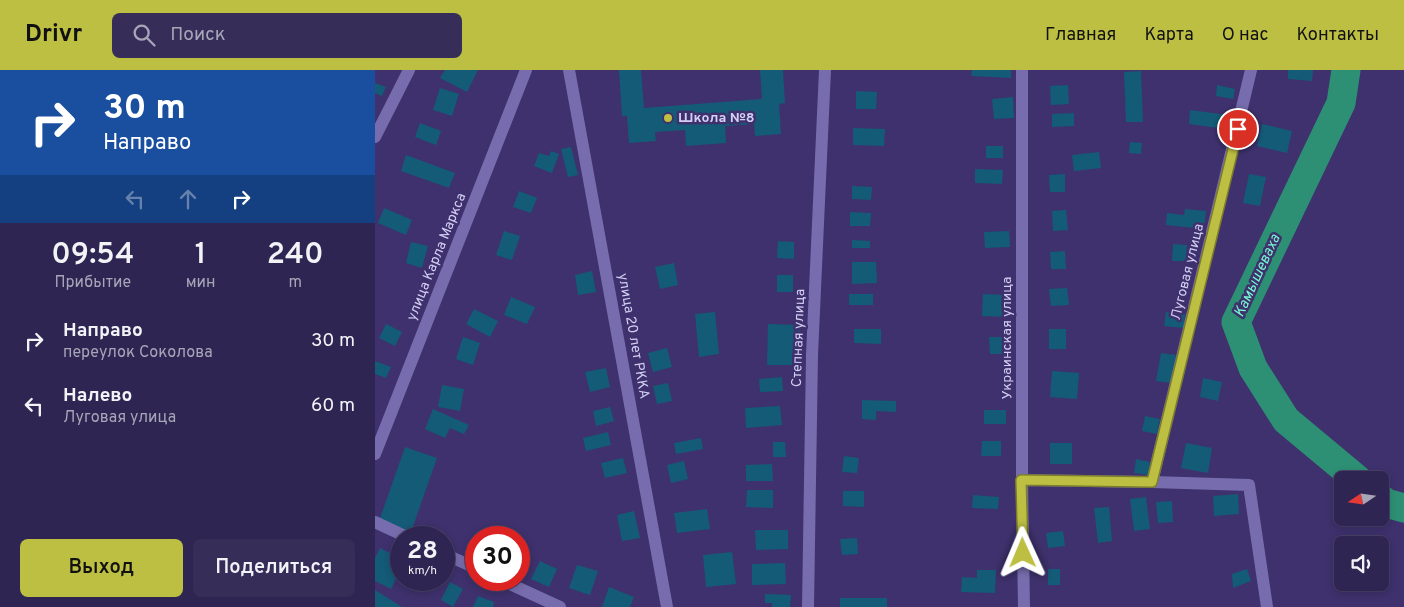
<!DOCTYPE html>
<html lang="ru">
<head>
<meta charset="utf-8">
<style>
	:root { --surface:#2e2552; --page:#362d59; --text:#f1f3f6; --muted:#a7a5b8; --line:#494269; --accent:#bdbf43 }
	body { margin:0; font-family:Overpass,sans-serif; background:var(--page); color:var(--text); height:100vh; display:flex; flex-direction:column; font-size:19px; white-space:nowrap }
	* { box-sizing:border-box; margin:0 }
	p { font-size:16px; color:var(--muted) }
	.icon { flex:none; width:28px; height:28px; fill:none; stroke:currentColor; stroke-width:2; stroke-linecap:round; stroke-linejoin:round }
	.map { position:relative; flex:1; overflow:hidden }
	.drawer { display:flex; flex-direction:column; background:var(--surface); width:375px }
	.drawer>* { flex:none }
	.top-card { background:#1a4fa0; color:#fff; overflow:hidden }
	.needle { width:32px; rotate:257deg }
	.buttons { position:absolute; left:959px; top:401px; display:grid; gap:10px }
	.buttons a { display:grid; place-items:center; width:55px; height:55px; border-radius:8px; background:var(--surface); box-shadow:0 2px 8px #0003,0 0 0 1px var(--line); font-size:25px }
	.speed { position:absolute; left:15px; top:456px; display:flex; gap:10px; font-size:25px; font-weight:700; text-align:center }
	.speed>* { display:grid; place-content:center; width:65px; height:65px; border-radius:50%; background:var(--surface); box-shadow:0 2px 8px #0003,0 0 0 1px var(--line); line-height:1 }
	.speed small { font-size:12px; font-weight:400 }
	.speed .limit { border:8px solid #d22; background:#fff; color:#111 }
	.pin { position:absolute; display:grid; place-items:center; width:42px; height:42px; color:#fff; margin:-21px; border:2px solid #fff; border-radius:50%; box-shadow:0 1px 5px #0007 }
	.me { position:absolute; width:55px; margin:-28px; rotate:359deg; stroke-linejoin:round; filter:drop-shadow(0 0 4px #0008) }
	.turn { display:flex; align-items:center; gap:18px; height:105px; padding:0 20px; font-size:22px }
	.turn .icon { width:65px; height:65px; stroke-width:2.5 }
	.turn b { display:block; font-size:35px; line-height:42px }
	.lanes { display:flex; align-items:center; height:48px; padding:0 20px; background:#0003; justify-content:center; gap:25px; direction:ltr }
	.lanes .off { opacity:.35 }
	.eta { display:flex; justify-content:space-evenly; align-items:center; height:85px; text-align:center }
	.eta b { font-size:30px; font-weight:600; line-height:35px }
	.primary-button { display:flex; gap:10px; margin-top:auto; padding:10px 20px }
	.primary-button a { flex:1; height:58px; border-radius:8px; background:var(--accent); color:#111; font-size:20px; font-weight:600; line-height:58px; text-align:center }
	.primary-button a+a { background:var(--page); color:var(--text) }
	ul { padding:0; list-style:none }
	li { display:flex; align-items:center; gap:15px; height:65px; padding:0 20px }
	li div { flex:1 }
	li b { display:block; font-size:19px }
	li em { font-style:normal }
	header { display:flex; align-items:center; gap:30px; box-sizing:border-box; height:70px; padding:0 25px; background:var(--accent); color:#111 }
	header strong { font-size:24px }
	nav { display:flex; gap:28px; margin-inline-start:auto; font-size:18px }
	.search { width:350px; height:45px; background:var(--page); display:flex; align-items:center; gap:12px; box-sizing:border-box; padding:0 18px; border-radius:8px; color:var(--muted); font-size:19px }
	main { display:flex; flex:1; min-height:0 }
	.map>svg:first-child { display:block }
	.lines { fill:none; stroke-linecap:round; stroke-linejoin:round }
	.river { stroke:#2d9074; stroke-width:29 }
	.building { fill:#145b77 }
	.minor { stroke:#776dae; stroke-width:12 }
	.route-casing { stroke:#7b7c2c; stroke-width:12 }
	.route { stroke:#bdbf43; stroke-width:9 }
	.poi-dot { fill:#bdbf43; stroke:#3e316d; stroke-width:2 }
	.labels { text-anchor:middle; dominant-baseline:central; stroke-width:5; stroke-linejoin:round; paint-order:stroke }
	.poi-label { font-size:14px; font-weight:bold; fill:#d3cff3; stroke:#3e316d; text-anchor:start }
	.street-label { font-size:14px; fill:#d3cff3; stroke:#3e316d }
	.water-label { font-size:15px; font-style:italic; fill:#75f7ce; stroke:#3e316d }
</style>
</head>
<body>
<header>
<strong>Drivr</strong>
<div class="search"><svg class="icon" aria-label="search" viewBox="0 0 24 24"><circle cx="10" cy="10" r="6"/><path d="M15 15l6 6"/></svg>Поиск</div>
<nav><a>Главная</a><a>Карта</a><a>О нас</a><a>Контакты</a></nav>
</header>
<main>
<section class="drawer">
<div class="top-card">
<div class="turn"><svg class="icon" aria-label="right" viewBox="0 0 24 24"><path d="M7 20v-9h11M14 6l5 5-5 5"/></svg><div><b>30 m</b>Направо</div></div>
<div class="lanes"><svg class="icon off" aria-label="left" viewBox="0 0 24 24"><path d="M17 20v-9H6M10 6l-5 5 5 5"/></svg><svg class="icon off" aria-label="ahead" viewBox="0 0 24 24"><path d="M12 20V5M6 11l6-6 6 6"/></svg><svg class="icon" aria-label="right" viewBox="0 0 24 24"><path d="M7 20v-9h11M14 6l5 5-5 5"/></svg></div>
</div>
<div class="eta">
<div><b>09:54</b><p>Прибытие</p></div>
<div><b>1</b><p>мин</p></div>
<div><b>240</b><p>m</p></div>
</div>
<ul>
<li><svg class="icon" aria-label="right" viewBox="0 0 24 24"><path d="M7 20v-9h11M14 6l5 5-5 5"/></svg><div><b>Направо</b><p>переулок Соколова</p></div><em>30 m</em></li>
<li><svg class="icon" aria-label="left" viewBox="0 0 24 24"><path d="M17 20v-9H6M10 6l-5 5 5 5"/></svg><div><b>Налево</b><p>Луговая улица</p></div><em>60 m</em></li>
</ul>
<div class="primary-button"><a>Выход</a><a>Поделиться</a></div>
</section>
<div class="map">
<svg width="1029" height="537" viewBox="0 0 1029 537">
	<rect width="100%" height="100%" fill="#3e316d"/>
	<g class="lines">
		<path class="river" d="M971 0 966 33 861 252 878 298 911 350 983 410
			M1005 428 1011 433 1029 438"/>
	</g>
	<path class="building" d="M70 0H103L92 22 65 8Z
		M244 0H266L269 38 387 29 385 0H408L410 33 404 34 406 64 380 66 379 54 350 56 351 73 311 76 310 60 280 62 281 71 254 73 252 46H247Z
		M597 0H636V8L596 6Z
		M913 0H938L937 11 913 9Z
		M766 1 768 52H751L749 2Z
		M0 13 11 17 7 26 0 23Z
		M693 15 694 34 676 35 675 16Z
		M842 15 860 19 858 29 841 26Z
		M65 18 84 24 77 46 58 40Z
		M481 21 502 22 501 39H481Z
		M638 27 639 48 619 49 617 29Z
		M815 40 853 45 851 59 814 54Z
		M699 43V56L677 57V44Z
		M45 53 66 61 61 75 40 67Z
		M887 54 917 61 912 83 882 76Z
		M478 58 510 59 509 76 478 75Z
		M755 72 767 73 766 84 754 83Z
		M611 76H628V88H611Z
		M196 77 203 105 193 107 186 79Z
		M176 81 184 84 177 103 159 96 164 83 174 86Z
		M724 82 726 98 699 101 697 85Z
		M31 85 80 103 74 118 26 101Z
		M600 99 628 100 627 114 600 113Z
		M690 104V122H675L674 105Z
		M874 104 891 107 885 136 868 133Z
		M477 116 497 117 496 130 477 129Z
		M144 121 162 128 156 143 138 137Z
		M9 138 37 150 31 165 3 153Z
		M810 139 831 141 829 159 791 155 792 143 809 145Z
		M691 140 693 160 678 161 677 141Z
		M475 142 496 143 495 156H475Z
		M129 161 145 166 137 190 121 185Z
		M634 161 635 177 610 178 609 162Z
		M477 170 495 171V178H477Z
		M403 171 419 172V189L402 188Z
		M36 172 53 176 47 198 31 193Z
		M798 174 812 175 811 191H797Z
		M690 181 691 199H676L675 182Z
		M477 192H501L502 213 477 214Z
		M299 193 303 215 285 219 280 197Z
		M217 201 221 222 203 225 200 205Z
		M402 205H418V222H402Z
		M692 218 694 235 676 236 674 219Z
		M474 224H498V235H474Z
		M608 224 634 225V247L607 246Z
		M136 227 160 237 152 254 129 245Z
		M99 239 123 251 115 267 91 254Z
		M340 242 344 284 324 287 320 244Z
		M791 242 810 244 809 258 789 256Z
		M11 254 27 262 20 276 4 268Z
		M393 254 425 255 424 295H392Z
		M479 259H506V274L479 273Z
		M674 259H691V279H674Z
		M88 267 105 273 98 295 81 289Z
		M614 267H628V284H615Z
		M292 278 297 297 278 302 273 283Z
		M786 283 801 285 797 313 781 311Z
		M0 291 16 297 11 308 0 304Z
		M231 298 235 317 215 322 210 302Z
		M677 301 704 303 702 329 675 327Z
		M407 307 408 321 385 322 384 309Z
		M828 308 847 312 843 331 825 327Z
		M293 313 297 331 282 334 278 316Z
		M67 315 89 319 85 341 63 337Z
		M487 330 521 331V342L501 341V350L487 349Z
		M405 336 407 355 371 358 370 338Z
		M235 337 239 351 221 356 218 341Z
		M58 339 94 355 89 364 75 358 70 368 50 359Z
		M609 340H631V354H609Z
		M770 346 785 349 782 364 767 361Z
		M233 362 236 375 211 381 208 368Z
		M326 368 328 379 301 384 299 373Z
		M607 371H626V386H606Z
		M398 372H410L411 387H398Z
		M675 373H697V394H675Z
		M811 373 837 378 833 403 806 398Z
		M30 377 62 388 36 462 4 451Z
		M469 386 484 388 482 403 467 402Z
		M248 388 252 403 230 408 226 393Z
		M761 389 775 392 773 405 759 403Z
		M309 391 313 409 296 413 292 395Z
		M397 394 398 411H371V395Z
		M372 420H398V438L371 437Z
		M468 421H489V437L468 436Z
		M863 424 864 444 839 446 838 426Z
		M598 425 624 427 623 439 597 438Z
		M771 427 775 459 759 461 755 429Z
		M797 431 798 452 783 453 781 432Z
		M734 437 737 471 723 473 719 438Z
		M332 439 335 459 302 463 299 443Z
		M259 441 265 468 247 471 242 445Z
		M380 460H413V479L381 480Z
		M688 461 690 476 673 478 671 463Z
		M104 462 115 468H101V482L95 478Z
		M482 468 483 484 467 485 465 469Z
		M5 478 26 489V498L16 519 0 511V488Z
		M357 482 361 514 331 517 328 485Z
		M165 491 182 499 174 517 156 509Z
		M410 493 411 514 377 515V494Z
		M202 495 223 501 215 525 194 518Z
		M673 499H685V515H673Z
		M872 499 876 511 858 518 857 504Z
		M602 500H621L620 523 586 522 587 507 602 508Z
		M75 512 88 519 78 537 66 530Z
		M234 517 259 527 255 537H227Z
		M0 520 27 537H0Z
		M390 524 416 525 415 537H397V533H390Z
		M103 526 119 532 118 537H98Z
		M465 528H512V537H465Z"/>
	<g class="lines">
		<path class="minor" d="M194 0 292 537
			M647 0V410L649 537
			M0 67 34 0
			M0 384 151 0
			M647 410 777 412 874 415 892 537
			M777 412 876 0
			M0 452 34 468
			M69 484 101 498
			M126 510 185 537
			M433 537 437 285 450 0"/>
	</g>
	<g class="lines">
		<g class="route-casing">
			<path id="route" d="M648 483 646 410 777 412 863 59"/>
		</g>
		<use href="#route" class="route"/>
	</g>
	<circle class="poi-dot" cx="293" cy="48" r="5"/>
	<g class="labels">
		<g class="poi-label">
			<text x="303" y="48">Школа №8</text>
		</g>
		<g class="street-label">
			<text transform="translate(62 187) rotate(-68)">улица Карла Маркса</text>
			<text transform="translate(813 202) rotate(-76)">Луговая улица</text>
			<text transform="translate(258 266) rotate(80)">улица 20 лет РККА</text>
			<text transform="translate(424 268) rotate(-88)">Степная улица</text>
			<text transform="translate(632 268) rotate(-90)">Украинская улица</text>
		</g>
		<g class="water-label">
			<text transform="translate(883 206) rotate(-65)">Камышеваха</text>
		</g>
	</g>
</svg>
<div class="buttons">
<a><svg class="needle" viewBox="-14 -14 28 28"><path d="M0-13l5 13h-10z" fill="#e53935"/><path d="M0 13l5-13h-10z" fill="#a7a5b8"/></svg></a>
<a><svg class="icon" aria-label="sound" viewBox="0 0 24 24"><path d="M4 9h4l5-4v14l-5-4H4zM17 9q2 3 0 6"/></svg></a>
</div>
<div class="speed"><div>28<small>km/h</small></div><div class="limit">30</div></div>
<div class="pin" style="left:863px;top:59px;background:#d93025"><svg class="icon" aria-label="arrive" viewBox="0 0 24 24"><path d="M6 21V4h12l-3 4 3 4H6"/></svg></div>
<svg class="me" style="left:648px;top:483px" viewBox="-20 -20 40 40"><path d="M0-17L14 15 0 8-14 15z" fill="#bdbf43" stroke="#fff" stroke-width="4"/></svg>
</div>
</main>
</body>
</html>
